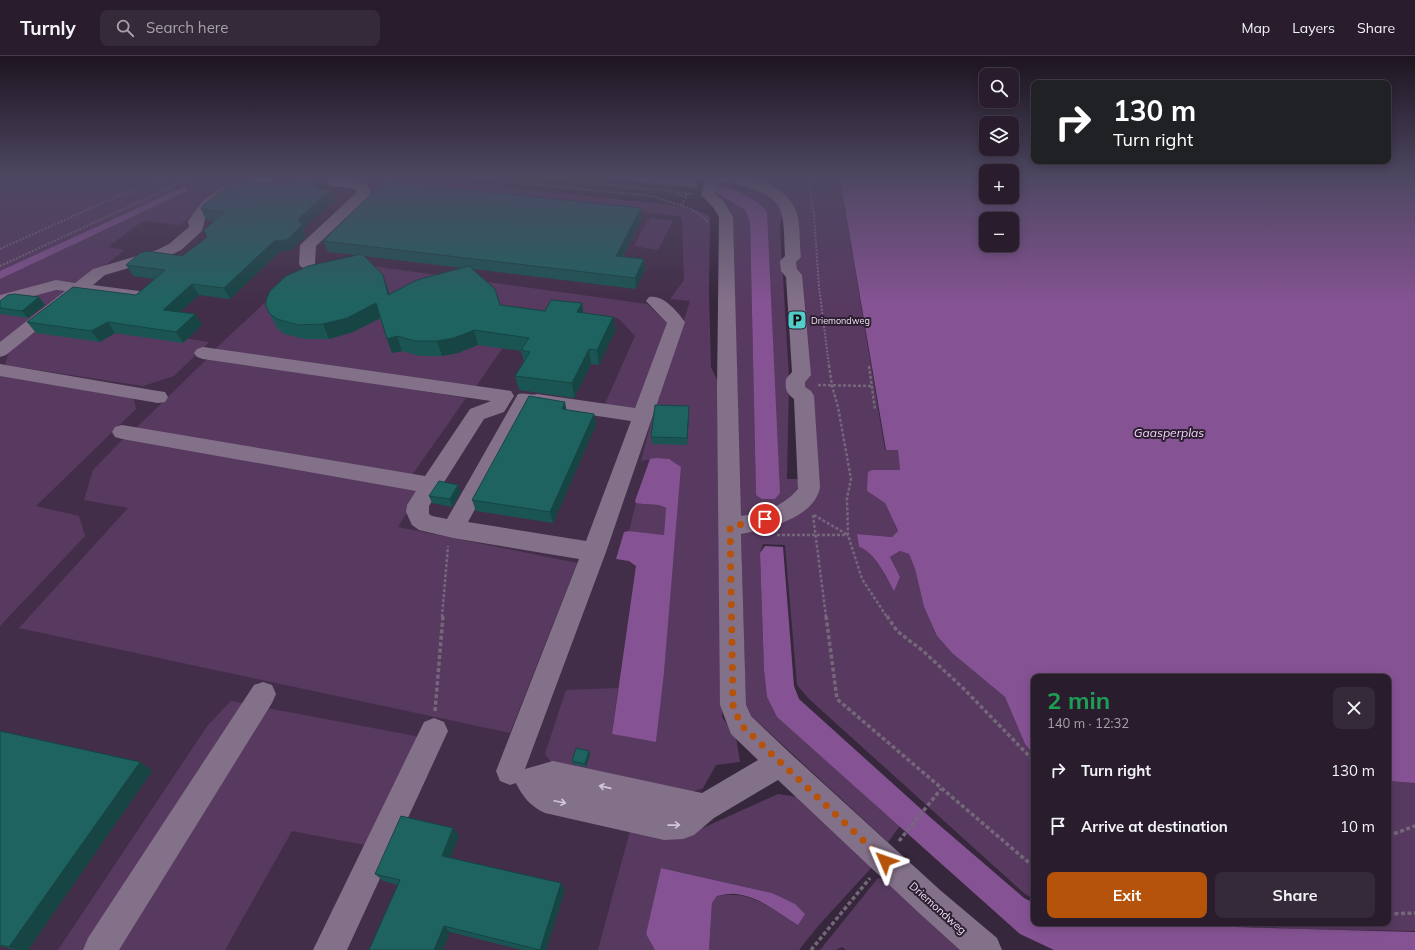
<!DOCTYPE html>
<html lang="en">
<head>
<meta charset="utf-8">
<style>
	:root { --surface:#291d2d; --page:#352a39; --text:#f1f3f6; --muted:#a5a2aa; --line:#453b49; --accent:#b45309 }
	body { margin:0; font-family:Mulish,sans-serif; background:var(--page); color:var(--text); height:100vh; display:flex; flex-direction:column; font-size:15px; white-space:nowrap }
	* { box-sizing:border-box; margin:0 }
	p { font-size:13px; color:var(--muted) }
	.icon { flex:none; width:22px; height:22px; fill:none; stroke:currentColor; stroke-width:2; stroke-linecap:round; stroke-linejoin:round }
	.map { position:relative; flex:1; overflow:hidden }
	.details { position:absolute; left:1031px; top:618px; width:360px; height:252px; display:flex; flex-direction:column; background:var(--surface); border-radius:8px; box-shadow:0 2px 10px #0003,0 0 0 1px var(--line) }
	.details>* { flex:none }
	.guide { position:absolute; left:1031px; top:24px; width:360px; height:84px; border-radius:8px; box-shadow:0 2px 10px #0003,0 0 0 1px var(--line); background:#202124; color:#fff; overflow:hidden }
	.fabs { position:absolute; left:979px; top:12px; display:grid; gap:8px }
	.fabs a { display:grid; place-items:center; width:40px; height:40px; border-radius:8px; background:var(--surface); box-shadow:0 2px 10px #0003,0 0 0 1px var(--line); font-size:20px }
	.pin { position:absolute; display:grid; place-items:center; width:34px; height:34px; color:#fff; margin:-17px; border:2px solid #fff; border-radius:50%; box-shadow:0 1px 4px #0007 }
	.me { position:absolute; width:44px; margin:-22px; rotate:313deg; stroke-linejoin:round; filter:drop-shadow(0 0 3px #0008) }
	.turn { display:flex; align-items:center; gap:14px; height:84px; padding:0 16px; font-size:18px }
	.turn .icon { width:52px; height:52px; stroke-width:2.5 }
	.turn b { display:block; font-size:28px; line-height:34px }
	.round { display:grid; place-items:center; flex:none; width:42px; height:42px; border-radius:8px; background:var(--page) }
	.overview { display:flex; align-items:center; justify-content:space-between; height:68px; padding:0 16px }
	h1 { font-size:24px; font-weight:700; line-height:30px; color:#1e9e55 }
	.primary-button { display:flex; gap:8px; margin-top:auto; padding:8px 16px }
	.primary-button a { flex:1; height:46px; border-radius:8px; background:var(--accent); color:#fff; font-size:16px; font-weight:700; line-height:46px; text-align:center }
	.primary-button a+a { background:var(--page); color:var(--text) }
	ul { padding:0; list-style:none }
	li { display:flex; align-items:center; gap:12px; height:56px; padding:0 16px }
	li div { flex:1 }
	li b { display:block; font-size:15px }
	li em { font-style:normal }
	header { display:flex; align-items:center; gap:24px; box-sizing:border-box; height:56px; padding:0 20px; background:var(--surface); border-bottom:1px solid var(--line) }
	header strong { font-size:19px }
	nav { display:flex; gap:22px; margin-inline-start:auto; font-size:14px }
	.search { width:280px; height:36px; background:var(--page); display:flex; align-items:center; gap:10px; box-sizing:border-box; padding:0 14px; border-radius:8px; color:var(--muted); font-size:15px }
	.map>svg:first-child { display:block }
	.built { fill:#432e49 }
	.green { fill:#583a61 }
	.water { fill:#855393; fill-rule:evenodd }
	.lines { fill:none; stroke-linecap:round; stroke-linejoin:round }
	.path-far2 { stroke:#75677a; stroke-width:2; stroke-dasharray:2 1.5; stroke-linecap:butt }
	.path-far1 { stroke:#75677a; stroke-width:2.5; stroke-dasharray:3 2; stroke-linecap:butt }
	.path { stroke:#75677a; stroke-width:3.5; stroke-dasharray:4 2.5; stroke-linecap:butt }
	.minor { fill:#837189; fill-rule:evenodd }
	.wall { fill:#1b5553; fill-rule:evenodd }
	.shaded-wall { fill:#164544 }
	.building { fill:#1f6361; stroke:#164544 }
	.oneway { stroke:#d2c6d7 }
	.route { stroke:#b45309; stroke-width:7; stroke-dasharray:0 12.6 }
	.labels { text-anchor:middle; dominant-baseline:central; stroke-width:4; stroke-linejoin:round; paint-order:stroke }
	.far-poi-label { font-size:9px; fill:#ede3f1; stroke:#2d1e32; text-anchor:start }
	.street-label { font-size:11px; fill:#ede3f1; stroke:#2d1e32 }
	.water-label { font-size:12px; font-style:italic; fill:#f3d8fb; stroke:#2d1e32 }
</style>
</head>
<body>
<header>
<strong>Turnly</strong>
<div class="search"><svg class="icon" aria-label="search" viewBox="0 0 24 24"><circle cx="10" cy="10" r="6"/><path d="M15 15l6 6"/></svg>Search here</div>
<nav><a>Map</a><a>Layers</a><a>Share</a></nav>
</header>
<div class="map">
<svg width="1415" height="894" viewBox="0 0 1415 894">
	<rect width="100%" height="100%" fill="#37273c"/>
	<path class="built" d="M205 122H422L670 148 695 154 706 725 661 839 656 894H0V214Z"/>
	<path class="green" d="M0 122H241L180 169 143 165 108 191 125 194 81 228 0 241Z
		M349 122H423L685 151 705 157 710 161 709 236 711 311 722 334 724 627 722 661 736 681 740 706 716 709 703 732 688 737 553 709 545 698 566 634 618 632 612 678 656 686 664 617 681 411C665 401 659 401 641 405L653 359 690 245 670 243 684 224 682 162 678 160 425 131C400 130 373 130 349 122Z
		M738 122H840L885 394H898L900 414H872L867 435 885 447 898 476 892 481 857 478 859 491C874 495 886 522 894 534L900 521 890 501 900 495 909 498 915 513 924 551 937 580 952 597 1005 641 1025 688 1034 699V843L1025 838 809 643 797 629 785 489 763 488 760 497 764 614 767 641 777 661 900 770 888 786 746 655 741 478 798 454 799 235 792 154Z
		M719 124C744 122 763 137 783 150L780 171 789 322 787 423H803L793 448 737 464 732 165 714 138 715 136 745 154 750 166 756 438 762 443 767 156 732 133 719 128Z
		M651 162 673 165 658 194 634 190 646 167Z
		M350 207 647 248 668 268 633 356 604 350 635 280 618 262 555 253 521 265 475 332 214 294 284 229Z
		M45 233 71 236 0 291V246Z
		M119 272 209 286 174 320 143 330 5 309 9 295 39 273H50L109 281Z
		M209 301 466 342 412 419 134 374Z
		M0 319 133 340 136 353 36 450 79 460 85 480 0 570Z
		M134 382 421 433 398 471 577 507 510 677 19 572 128 452 84 444 93 414 122 384Z
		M636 447 664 450 666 453 664 479 629 475Z
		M231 645 251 649 91 894H58L208 669Z
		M267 652 415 680 426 687 365 789 292 775 225 894H117Z
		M1388 725 1415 727V875L1303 873 1160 867H1388Z
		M778 738 797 741 873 810 818 870 799 894H709L712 847 717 840C743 836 749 841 772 852V837L661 812 646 878 655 894H598L631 771 683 781Z
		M878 822 887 823 965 894H846L842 891 836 894H820Z"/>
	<path class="water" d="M600 122H689L696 123 697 132Z
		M840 122H986V141H1012V122H1415V727L1388 725V621H1034V699L1025 688 1005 641 952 597 937 580 924 551 915 513 909 498 900 495 890 501 900 521 894 535C887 522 874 495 859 491L857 478 892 481 898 475 885 447 867 435 868 416 872 414H900L898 394H886ZM986 163H1012V189H986Z
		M719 128C732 133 760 144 767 156L780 437 775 443H762L756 439 750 166 745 154 715 136Z
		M186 130 187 135 0 223V215Z
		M656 402 669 403 681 411 664 617 656 686 612 678 636 510 629 505 616 503 624 476 629 475 664 479 666 452C660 447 645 449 636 447L635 445 650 403Z
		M765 490 783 491 794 630 799 643 931 762 1024 842 1034 847V867H1085L1415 876V894H1054L1020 878 777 661 767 641 764 614 760 497Z
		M661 812 772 837 795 848 805 858 798 869C779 857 758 840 736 838 730 837 723 839 717 840L712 847 709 894H655L646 878Z"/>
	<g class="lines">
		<path class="path-far2" d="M472 122 652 140 689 152 702 160 709 167
			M545 122 694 138
			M805 122 809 126 814 159 819 231 829 310
			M153 128 165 133
			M675 136 678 139 687 140
			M682 149 688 137
			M0 193 118 140 171 122
			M0 210 191 122"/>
		<path class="path-far1" d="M829 309 832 330 838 351 851 423 847 442 848 479 862 523 887 561
			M869 310 875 354
			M818 329 871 330
			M813 459 826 561
			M814 459 848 479
			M777 479H848
			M442 561 448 490"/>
		<path class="path" d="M826 560 837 643 1034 811
			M887 560 897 575 923 595 963 632 1034 705
			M435 655 443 560
			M1388 780 1415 770
			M899 785 941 733
			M1388 858 1415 857
			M811 894 870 822"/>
		<path class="minor" d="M251 122H273L271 125C248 131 220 139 207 159 203 165 205 170 201 176L181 194 169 200 105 219 93 229 139 235 141 239 139 243 133 244 83 237 6 299 0 301V286L65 235 56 234 0 249V239L56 224 75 227 93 213 157 194 169 188 189 171 188 165 203 145 221 133Z
			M293 122C304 120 385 117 368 141L316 190 315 208 313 211 307 213 301 211 299 208 300 189 356 137V133L300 126 295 125Z
			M706 122H720L715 138 724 146 733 161 741 460C763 456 783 451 798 433L794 343C786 337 785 333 786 323L792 316 786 221 781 215 780 205 785 200C784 185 785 170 781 156 775 135 740 129 722 125L720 122C728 122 737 121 745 122 764 123 789 136 796 155 801 169 799 186 801 201L796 206 797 213 802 219 811 319 805 326V331L811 335 814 340 820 431C815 462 766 473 741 478L746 649 751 660 790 697 940 834 997 882 1002 894H960L918 856 778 724 714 762 694 779 683 783 664 784 545 757C531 751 522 740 516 727L510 729 500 725 496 715 579 503 453 482 419 474 412 469 406 456 407 449 416 435 122 383 115 381 112 376 115 371 122 369 425 420 470 353 491 345 203 303 197 301 194 297 197 293 203 291 511 335 514 340 504 356 484 363 429 450V458L432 460 447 463 518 338C526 336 531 340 537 338L635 352 667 267 646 245 649 241C663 238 677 255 685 266L606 496 525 713 553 705 702 737 758 704 731 678 720 649 717 334 719 161 713 151 701 139ZM531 350 631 365 586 485 468 466Z
			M0 308 158 335 165 336 168 341 165 346 158 347 0 320Z
			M263 626 272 629 276 638 272 647 119 894H83L88 882 254 629Z
			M434 662 444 666 448 675 347 894H313L424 666Z"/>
	</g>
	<path class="wall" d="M295 122H326L330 131 327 134 334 145 303 173 306 180 291 194 279 196 230 243 199 239 179 256 195 258 202 269 183 287 115 277 100 286 36 277 27 266 136 239 155 223 133 220 126 209 182 200 193 192 207 181 214 165 206 164 201 153 286 129Z
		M641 152 642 163 623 201 644 203 645 214 636 233 473 213 500 249 545 255 582 247 583 257 613 261 615 275 599 309 591 308 574 342 519 334 515 320 524 306 521 295 478 289 458 297 442 300H420L402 295 392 297 380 262 353 276 329 283H305L284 278 277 272 266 251 356 199 328 196 323 185ZM364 200 462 212 389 239 383 219Z
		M39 241 45 249 28 262 0 258V245Z
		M567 354 594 358 596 369 553 467 476 455 472 444Z
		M689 358 687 389 652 388 651 381Z
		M461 436 452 451 432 447 429 440Z
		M0 675 140 706 152 715 28 894H15L0 890Z
		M590 698 586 711 573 708 572 705Z
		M453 772 459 780 450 802 561 827 565 834 546 894H522L450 876 443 894H369L398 829 383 825 375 818Z"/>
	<path class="shaded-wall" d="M325 122H326L330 131 317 143 313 132Z
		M330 134 334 145 303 173 306 180 291 194 279 196 230 243 224 232Z
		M641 152 642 163 617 211 616 200Z
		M644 203 645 214 636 233 635 222Z
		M383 219 388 233 393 253 388 239Z
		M192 228 199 239 170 265 163 254Z
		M39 241 45 249 28 262 22 255Z
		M376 247 381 262 353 276 329 283 323 268Z
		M582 247 584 262 577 256Z
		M195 258 202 269 183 287 176 276Z
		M613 261 615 275 599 309 597 294Z
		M108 266 115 277 100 286 91 275Z
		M474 274 478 289 458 297 442 300 437 285Z
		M397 280 402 295 392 297 387 283Z
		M589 293 591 308 574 342 572 327Z
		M565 346 567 357 562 353Z
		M689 350V358L687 389V382Z
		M594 358 596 369 553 467 550 456Z
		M458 429 461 436 452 451 450 443Z
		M589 695 590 698 586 711 585 708Z
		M140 706 152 715 28 894H17L9 891Z
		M453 772 459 780 448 807 442 800Z
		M561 827 565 834 546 894H540Z
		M444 870 450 876 443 894H434Z"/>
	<path class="building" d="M295 122H325L313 132 330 134 298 163 302 169 287 184 274 185 224 232 192 228 163 254 195 258 176 276 108 266 91 275 27 266 73 231 136 239 165 214 126 209 140 197 147 195 182 200 193 192 207 181 204 174 225 156 201 153 203 149 231 128 239 124 286 129Z
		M384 125 641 152 616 200 644 203 635 222 323 185Z
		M362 198 383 219 388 239 417 224 469 210 495 233 500 249 545 255 551 244 582 247 577 256 613 261 597 294 589 293 572 327 515 320 530 296 521 294 529 282 474 274 454 282 437 285H415L397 280 387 283 376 247 347 262 323 268 298 269 277 263 270 258 266 251V244L270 235 286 220 308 210Z
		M14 238 39 241 22 255 0 252V245L8 239Z
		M529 340 565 346 562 353 594 358 550 456 472 444Z
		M655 349 689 350 687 382 651 381Z
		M439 425 458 429 450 443 429 440Z
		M0 675 140 706 9 891 0 889Z
		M576 692 589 695 585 708 572 705Z
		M401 760 453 772 442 800 561 827 540 894 444 870 434 894H369L400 824 375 818Z"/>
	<defs><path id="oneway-shaft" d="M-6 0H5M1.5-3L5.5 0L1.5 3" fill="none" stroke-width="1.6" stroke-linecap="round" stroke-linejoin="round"/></defs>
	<g class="oneway">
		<use href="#oneway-shaft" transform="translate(605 731) rotate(-167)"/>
		<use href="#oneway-shaft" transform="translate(560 746) rotate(12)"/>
		<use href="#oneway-shaft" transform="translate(674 769) rotate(-1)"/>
	</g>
	<linearGradient id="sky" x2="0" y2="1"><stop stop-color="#1e1521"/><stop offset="0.49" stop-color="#4d4761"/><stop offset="1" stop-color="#4d4761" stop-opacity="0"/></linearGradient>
	<rect width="1415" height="247" fill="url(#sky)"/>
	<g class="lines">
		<path class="route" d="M765 463 730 471 733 649 741 669 885 805"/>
	</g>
	<defs>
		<g id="parking-square" transform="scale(1)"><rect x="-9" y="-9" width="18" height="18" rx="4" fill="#53cdc9" stroke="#2d1e32"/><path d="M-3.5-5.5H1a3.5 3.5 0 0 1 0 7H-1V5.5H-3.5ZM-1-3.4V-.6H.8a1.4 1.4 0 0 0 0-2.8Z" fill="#111"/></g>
	</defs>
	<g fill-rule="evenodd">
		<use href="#parking-square" x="797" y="264"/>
	</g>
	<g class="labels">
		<g class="far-poi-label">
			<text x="811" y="264">Driemondweg</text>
		</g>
		<g class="street-label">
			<text transform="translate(938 852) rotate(42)">Driemondweg</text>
		</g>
		<g class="water-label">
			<text x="1169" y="376">Gaasperplas</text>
		</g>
	</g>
</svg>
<div class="fabs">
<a><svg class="icon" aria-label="search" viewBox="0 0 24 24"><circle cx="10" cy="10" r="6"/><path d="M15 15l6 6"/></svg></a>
<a><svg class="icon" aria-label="layers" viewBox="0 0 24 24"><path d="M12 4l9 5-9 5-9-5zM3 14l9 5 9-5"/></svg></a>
<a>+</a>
<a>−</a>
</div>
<div class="pin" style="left:765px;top:463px;background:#d93025"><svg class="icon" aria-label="arrive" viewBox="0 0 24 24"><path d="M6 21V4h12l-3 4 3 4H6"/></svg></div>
<svg class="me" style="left:885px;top:805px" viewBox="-20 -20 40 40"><path d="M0-17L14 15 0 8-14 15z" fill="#b45309" stroke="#fff" stroke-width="4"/></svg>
<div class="guide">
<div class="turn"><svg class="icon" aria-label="right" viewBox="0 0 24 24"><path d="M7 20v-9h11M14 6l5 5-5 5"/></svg><div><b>130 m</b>Turn right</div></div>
</div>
<section class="details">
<div class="overview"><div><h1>2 min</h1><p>140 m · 12:32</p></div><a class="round"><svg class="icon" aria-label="close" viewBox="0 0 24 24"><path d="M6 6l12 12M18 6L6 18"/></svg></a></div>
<ul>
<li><svg class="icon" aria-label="right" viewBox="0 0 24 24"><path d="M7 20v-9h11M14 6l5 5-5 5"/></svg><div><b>Turn right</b></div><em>130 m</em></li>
<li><svg class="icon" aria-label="arrive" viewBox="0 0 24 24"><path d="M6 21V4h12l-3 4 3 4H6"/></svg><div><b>Arrive at destination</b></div><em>10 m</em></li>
</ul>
<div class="primary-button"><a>Exit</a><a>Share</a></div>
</section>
</div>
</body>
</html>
